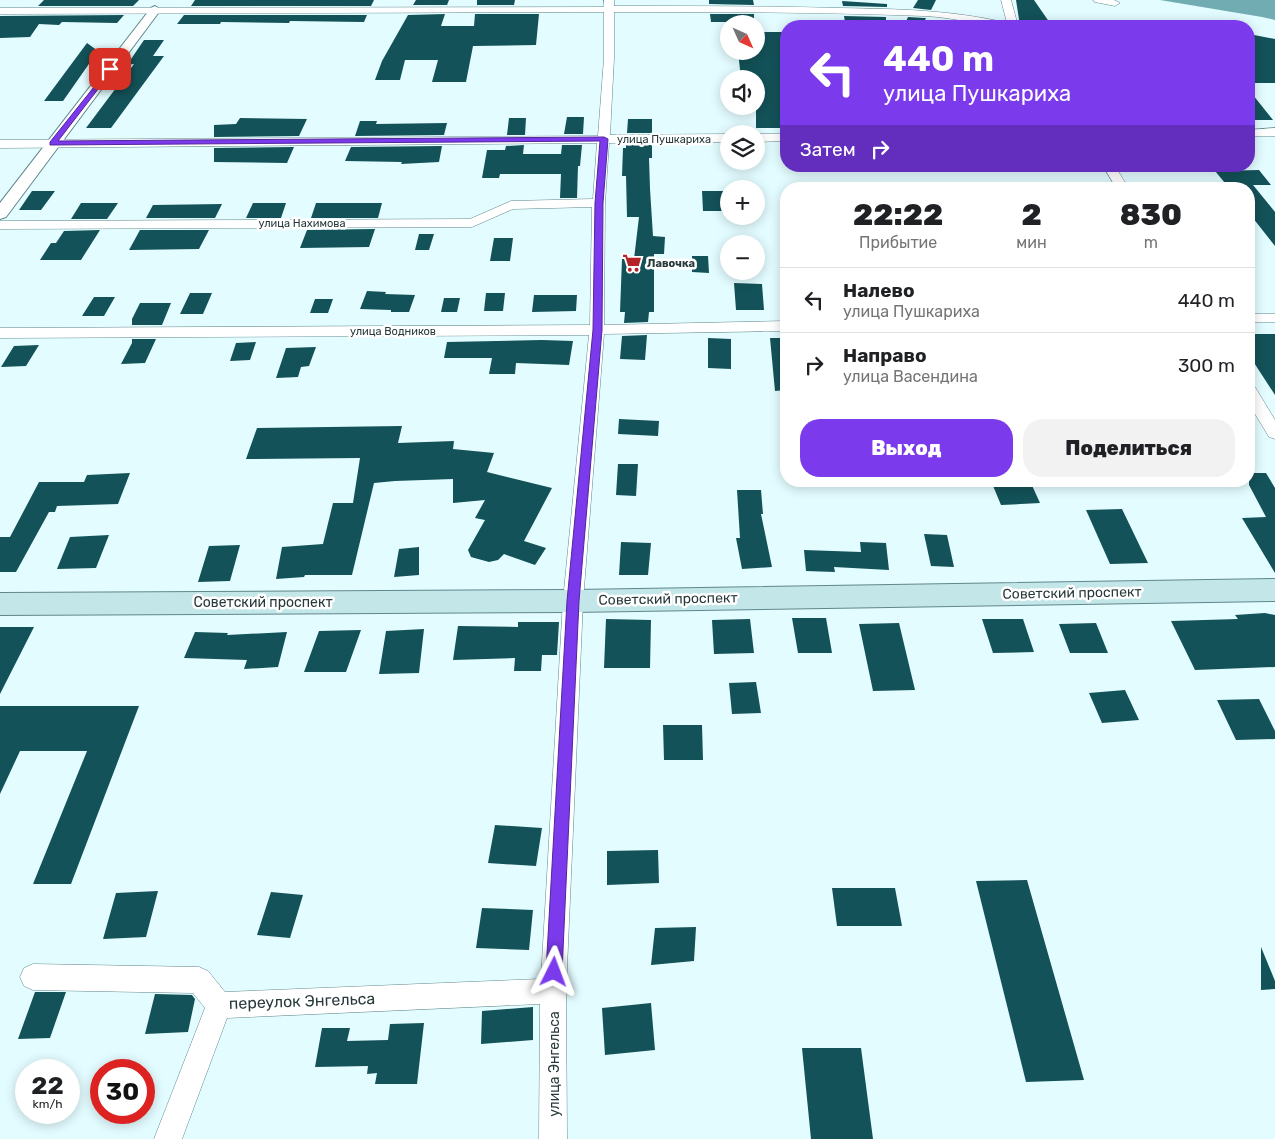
<!DOCTYPE html>
<html lang="ru">
<head>
<meta charset="utf-8">
<style>
	:root { --surface:#fff; --page:#f2f2f2; --text:#202124; --muted:#757577; --line:#e0e0e0; --accent:#7c3aed }
	body { margin:0; font-family:Rubik,sans-serif; background:var(--page); color:var(--text); height:100vh; display:flex; flex-direction:column; font-size:19px; white-space:nowrap }
	* { box-sizing:border-box; margin:0 }
	p { font-size:16px; color:var(--muted) }
	.icon { flex:none; width:28px; height:28px; fill:none; stroke:currentColor; stroke-width:2; stroke-linecap:round; stroke-linejoin:round }
	.map { position:relative; flex:1; overflow:hidden }
	.side { position:absolute; left:780px; top:182px; width:475px; height:305px; display:flex; flex-direction:column; background:var(--surface); border-radius:20px; box-shadow:0 2px 12px #0003 }
	.side>* { flex:none }
	.hud { position:absolute; left:780px; top:20px; width:475px; height:152px; border-radius:20px; box-shadow:0 2px 12px #0003; background:#7c3aed; color:#fff; overflow:hidden }
	.needle { width:32px; rotate:135deg }
	.controls { position:absolute; left:720px; top:15px; display:grid; gap:10px }
	.controls a { display:grid; place-items:center; width:45px; height:45px; border-radius:50%; background:var(--surface); box-shadow:0 2px 12px #0003; font-size:25px }
	.speed { position:absolute; left:15px; top:1059px; display:flex; gap:10px; font-size:25px; font-weight:700; text-align:center }
	.speed>* { display:grid; place-content:center; width:65px; height:65px; border-radius:50%; background:var(--surface); box-shadow:0 2px 12px #0003; line-height:1 }
	.speed small { font-size:12px; font-weight:400 }
	.speed .limit { border:8px solid #d22; background:#fff; color:#111 }
	.pin { position:absolute; display:grid; place-items:center; width:42px; height:42px; color:#fff; margin:-21px; border-radius:10px; box-shadow:0 2px 8px #0006 }
	.me { position:absolute; width:55px; margin:-28px; rotate:3deg; stroke-linejoin:round; filter:drop-shadow(0 0 4px #0008) }
	.turn { display:flex; align-items:center; gap:18px; height:105px; padding:0 20px; font-size:22px }
	.turn .icon { width:65px; height:65px; stroke-width:2.5 }
	.turn b { display:block; font-size:35px; line-height:42px }
	.then { display:flex; align-items:center; height:48px; padding:0 20px; background:#0003; gap:10px; font-size:19px }
	.eta { display:flex; justify-content:space-evenly; align-items:center; height:85px; text-align:center }
	.eta b { font-size:30px; font-weight:800; line-height:35px }
	.cta { display:flex; gap:10px; margin-top:auto; padding:10px 20px }
	.cta a { flex:1; height:58px; border-radius:20px; background:var(--accent); color:#fff; font-size:20px; font-weight:800; line-height:58px; text-align:center }
	.cta a+a { background:var(--page); color:var(--text) }
	ul { padding:0; list-style:none }
	li { display:flex; align-items:center; gap:15px; height:65px; padding:0 20px; border-top:1px solid var(--line) }
	li div { flex:1 }
	li b { display:block; font-size:19px }
	li em { font-style:normal }
	.map>svg:first-child { display:block }
	.water { fill:#71acb2 }
	.building { fill:#135258 }
	.lines { fill:none; stroke-linecap:round; stroke-linejoin:round }
	.minor-casing { stroke:#60878b; stroke-width:1 }
	.tertiary-casing { stroke:#60878b; stroke-width:2 }
	.secondary-casing { stroke:#60878b; stroke-width:2 }
	.minor { fill:#fff; fill-rule:evenodd }
	.tertiary { fill:#fff; fill-rule:evenodd }
	.secondary { fill:#c3e6e9; fill-rule:evenodd }
	.route { fill:#7c3aed; stroke:#51269a }
	.labels { text-anchor:middle; dominant-baseline:central; stroke-width:5; stroke-linejoin:round; paint-order:stroke }
	.far-street-label { font-size:11px; fill:#28393b; stroke:#fff }
	.far-poi-label { font-size:11px; font-weight:bold; fill:#28393b; stroke:#fff; text-anchor:start }
	.street-label { font-size:14px; fill:#28393b; stroke:#fff }
	.near-street-label { font-size:16px; fill:#28393b; stroke:#fff }
</style>
</head>
<body>
<div class="map">
<svg width="1275" height="1139" viewBox="0 0 1275 1139">
	<rect width="100%" height="100%" fill="#e3fcff"/>
	<path class="water" d="M1160 0H1275V20L1262 17Z"/>
	<path class="building" d="M44 0H139L133 6H38Z
		M195 0H374L371 6H191Z
		M416 0H449L447 5H413Z
		M477 0H515L514 5H477Z
		M709 0H753L754 5 709 4Z
		M918 0H936L931 10 913 8Z
		M1016 0H1034L1052 26H1020Z
		M842 1 887 4V7L843 6Z
		M445 14 441 26H474L475 14H539L536 45 473 46 466 82H432L438 60H405L400 80H375L382 61 408 15Z
		M710 14H754V22H711Z
		M124 15 117 23 62 22 59 25 39 24 30 37 0 38V16Z
		M184 15H367L364 22 290 21 289 23 221 22 220 24H177Z
		M844 16 886 17V25L845 22Z
		M908 17 924 18H926L922 26H904Z
		M756 32H786V128H756V79H741L738 51H756Z
		M1249 34 1275 39V83H1249Z
		M144 40H164L153 56H164L111 128H86L134 64 127 65Z
		M87 43 98 51 63 101H44Z
		M1249 90 1273 120H1249Z
		M567 117H584L583 134H564Z
		M240 118 307 119 299 136 214 137V125L236 124Z
		M509 118H526L525 135H507Z
		M628 119H652V133H627Z
		M360 121H377L376 124 447 123 444 135 355 136Z
		M524 145 523 154H561L562 145H582L580 166H578L577 198H560L561 174H500L499 178H482L487 150H505L506 146Z
		M626 145H652V158H649L650 189 653 236 665 237 664 254H654V312H649L648 322 624 323 625 312H620L622 259H634L639 217H627L626 176H622L623 148H626Z
		M442 146 439 162 401 164 402 162 345 161 351 147Z
		M294 147 287 163 214 162V148Z
		M1259 170 1271 185H1253L1275 212V246L1249 213V189H1230L1215 171Z
		M32 191H55L41 210H19Z
		M702 191H729V211H703Z
		M81 203H118L107 219H71Z
		M253 203H286L281 218H246Z
		M316 203H382L378 218H311Z
		M222 204 215 218H146L153 205Z
		M375 229 369 247 300 248 307 230Z
		M100 230 81 260H40L51 243H56L64 231Z
		M140 230H209L199 249 129 250Z
		M419 234H434L429 250H415Z
		M494 238H513L510 261H490Z
		M692 256H708L709 273 692 272Z
		M734 283 762 284 764 310H736Z
		M367 291 386 292 385 294 415 295 409 312H391V310L360 309Z
		M190 293H212L203 314H180Z
		M486 293H505L503 311H484Z
		M534 295H577L576 311 532 312Z
		M94 297H115L104 316H82Z
		M444 298H460L457 312H441Z
		M315 299H333L328 313H310Z
		M140 303H171L162 325H132V319Z
		M1249 334H1275V395L1249 355Z
		M647 335 645 360 620 359 622 336Z
		M708 338 731 339V369L708 368Z
		M770 338H786V390L775 391Z
		M132 339H156L145 363 121 364 132 343Z
		M542 340 573 341 569 365 516 363 515 374H489L492 358H444L447 342Z
		M256 342 250 360 230 361 236 343Z
		M39 345 26 366 1 367 14 346Z
		M316 347 309 366 301 367 298 377 276 378 286 348Z
		M619 419 659 421 658 436 618 434Z
		M402 426 398 443 454 441 453 449 494 453 487 472 552 488 524 541 546 548 535 565 504 554 498 560 489 562 471 557 468 550 485 520 475 518 485 500 453 503V479L395 481 374 483 352 575H305L304 577 276 579 282 547 323 544 333 503H353L360 458 246 459 257 428Z
		M618 464H638L636 496 616 495Z
		M130 473 118 504 57 506 55 512H49L16 572H0V537H10L39 482H84L87 475Z
		M1249 473H1266L1275 488V573L1242 518 1266 517 1249 485Z
		M991 481H1030L1040 503 1001 505Z
		M737 490H761L763 514H761L772 567 742 569 736 538H740Z
		M1122 509 1148 563 1110 564 1086 510Z
		M924 534 947 535 954 567 931 566Z
		M109 535 96 568 57 569 70 537Z
		M621 542 651 543 648 575H619Z
		M860 542 886 543 889 570 834 567 835 572 806 571 804 550 861 552Z
		M240 545 230 581 198 582 209 546Z
		M419 547V575L394 577 399 549Z
		M1265 613 1275 615V667L1195 670 1171 621 1238 619 1235 615Z
		M792 618H826L832 653H798Z
		M606 619 651 620 650 668H604Z
		M750 619 754 653 714 654 712 620Z
		M982 619H1023L1034 652 993 653Z
		M518 622H559L557 655H542L541 671H514L515 658 453 660 458 626 518 627Z
		M899 623 915 690 873 691 859 624Z
		M1096 623 1108 653H1070L1059 624Z
		M0 627H34L0 694Z
		M424 629 419 673 379 674 386 631Z
		M361 630 346 672H304L319 631Z
		M195 632 228 633 227 635 287 632 278 667 244 669 247 660 184 658Z
		M756 682 761 713 732 714 729 683Z
		M1125 690 1139 720 1102 723 1089 693Z
		M1259 699 1275 731V739L1236 740 1217 700Z
		M0 706H139L71 884H33L87 751H20L0 794Z
		M663 725H702L703 760H664Z
		M495 825 542 828 536 866 488 863Z
		M658 850 659 883 607 885V851Z
		M1027 880 1084 1080 1026 1082 976 881Z
		M832 888H895L902 926H837Z
		M158 891 146 937 103 939 116 893Z
		M271 892 303 895 290 938 257 935Z
		M482 908 533 910 529 950 476 948Z
		M696 927 694 961 651 965 655 928Z
		M1261 947 1275 981V989L1261 990Z
		M35 992H66L50 1038 18 1039Z
		M155 994 192 995 195 999 188 1032 145 1034Z
		M651 1003 655 1050 605 1055 602 1008Z
		M533 1007V1040L481 1044 482 1011Z
		M424 1023 417 1084H375L377 1073 367 1074 368 1066 315 1067 322 1028H350L347 1041 388 1040 390 1024Z
		M802 1048H861L873 1139H811Z"/>
	<g class="lines">
		<g class="minor-casing">
			<path id="minor" d="M604 0H614V6C690 6 766 6 841 8 898 9 952 10 1007 23L1001 0H1011L1018 26C987 28 956 17 924 16 821 12 717 12 614 12V58L610 135 729 134V142L609 143 605 203 604 325 786 321V331L604 334 583 601 566 991 567 1139H539L540 1004 227 1018 182 1139H154L205 1008 193 993 33 990 24 986 20 977 24 968 33 964 199 967 208 971 225 992 541 979 563 601 589 335 0 338V328L590 325 592 207 513 209 472 227 0 229V221L470 219 511 201 593 199 597 143 0 148V140L598 136 604 58V12L0 14V8L604 7Z
				M1093 0H1114L1120 3 1115 6 1095 2Z
				M1275 128V136H1249V130Z
				M756 134H786V141L756 142Z
				M1103 166H1115L1129 189H1117Z
				M1249 314H1275V322H1249Z
				M1249 386 1255 387 1275 420V439L1269 437 1249 404Z"/>
		</g>
		<g class="tertiary-casing">
			<path id="tertiary" d="M155 6 161 10 159 12 6 217 0 219V203L151 8Z"/>
		</g>
		<g class="secondary-casing">
			<path id="secondary" d="M1275 579V601L573 612 0 615V593L573 590Z"/>
		</g>
		<use href="#minor" class="minor"/>
		<use href="#tertiary" class="tertiary"/>
		<use href="#secondary" class="secondary"/>
	</g>
	<path class="route" d="M110 67 113 69 112 71 58 141 604 137 608 139 603 203 602 330 579 601 562 972 559 978 554 980 549 978 546 972 567 601 593 330 595 203 600 141 50 145V142Z"/>
	<defs>
		<g id="supermarket-bare" transform="scale(1.5)"><path d="M-6-5.5h2.5l.6 2H6L4.5 2H-2.5L-4.4-4H-6ZM-1.5 3.2a1.3 1.3 0 1 0 .1 0ZM3 3.2a1.3 1.3 0 1 0 .1 0Z" fill="#b42328" stroke="#fff" stroke-width="2.5" paint-order="stroke"/></g>
	</defs>
	<g fill-rule="evenodd">
		<use href="#supermarket-bare" x="632" y="263"/>
	</g>
	<g class="labels">
		<g class="far-street-label">
			<text x="664" y="139">улица Пушкариха</text>
			<text x="302" y="223">улица Нахимова</text>
			<text x="393" y="331">улица Водников</text>
		</g>
		<g class="far-poi-label">
			<text x="647" y="263">Лавочка</text>
		</g>
		<g class="street-label">
			<text transform="translate(1072 593) rotate(-1)">Советский проспект</text>
			<text transform="translate(668 599) rotate(-1)">Советский проспект</text>
			<text x="263" y="602">Советский проспект</text>
			<text transform="translate(554 1064) rotate(-90)">улица Энгельса</text>
		</g>
		<g class="near-street-label">
			<text transform="translate(302 1001) rotate(-2)">переулок Энгельса</text>
		</g>
	</g>
</svg>
<div class="controls">
<a><svg class="needle" viewBox="-14 -14 28 28"><path d="M0-13l5 13h-10z" fill="#e53935"/><path d="M0 13l5-13h-10z" fill="#757577"/></svg></a>
<a><svg class="icon" aria-label="sound" viewBox="0 0 24 24"><path d="M4 9h4l5-4v14l-5-4H4zM17 9q2 3 0 6"/></svg></a>
<a><svg class="icon" aria-label="layers" viewBox="0 0 24 24"><path d="M12 4l9 5-9 5-9-5zM3 14l9 5 9-5"/></svg></a>
<a>+</a>
<a>−</a>
</div>
<div class="speed"><div>22<small>km/h</small></div><div class="limit">30</div></div>
<div class="pin" style="left:110px;top:69px;background:#d93025"><svg class="icon" aria-label="arrive" viewBox="0 0 24 24"><path d="M6 21V4h12l-3 4 3 4H6"/></svg></div>
<svg class="me" style="left:554px;top:972px" viewBox="-20 -20 40 40"><path d="M0-17L14 15 0 8-14 15z" fill="#7c3aed" stroke="#fff" stroke-width="4"/></svg>
<div class="hud">
<div class="turn"><svg class="icon" aria-label="left" viewBox="0 0 24 24"><path d="M17 20v-9H6M10 6l-5 5 5 5"/></svg><div><b>440 m</b>улица Пушкариха</div></div>
<div class="then">Затем<svg class="icon" aria-label="right" viewBox="0 0 24 24"><path d="M7 20v-9h11M14 6l5 5-5 5"/></svg></div>
</div>
<section class="side">
<div class="eta">
<div><b>22:22</b><p>Прибытие</p></div>
<div><b>2</b><p>мин</p></div>
<div><b>830</b><p>m</p></div>
</div>
<ul>
<li><svg class="icon" aria-label="left" viewBox="0 0 24 24"><path d="M17 20v-9H6M10 6l-5 5 5 5"/></svg><div><b>Налево</b><p>улица Пушкариха</p></div><em>440 m</em></li>
<li><svg class="icon" aria-label="right" viewBox="0 0 24 24"><path d="M7 20v-9h11M14 6l5 5-5 5"/></svg><div><b>Направо</b><p>улица Васендина</p></div><em>300 m</em></li>
</ul>
<div class="cta"><a>Выход</a><a>Поделиться</a></div>
</section>
</div>
</body>
</html>
